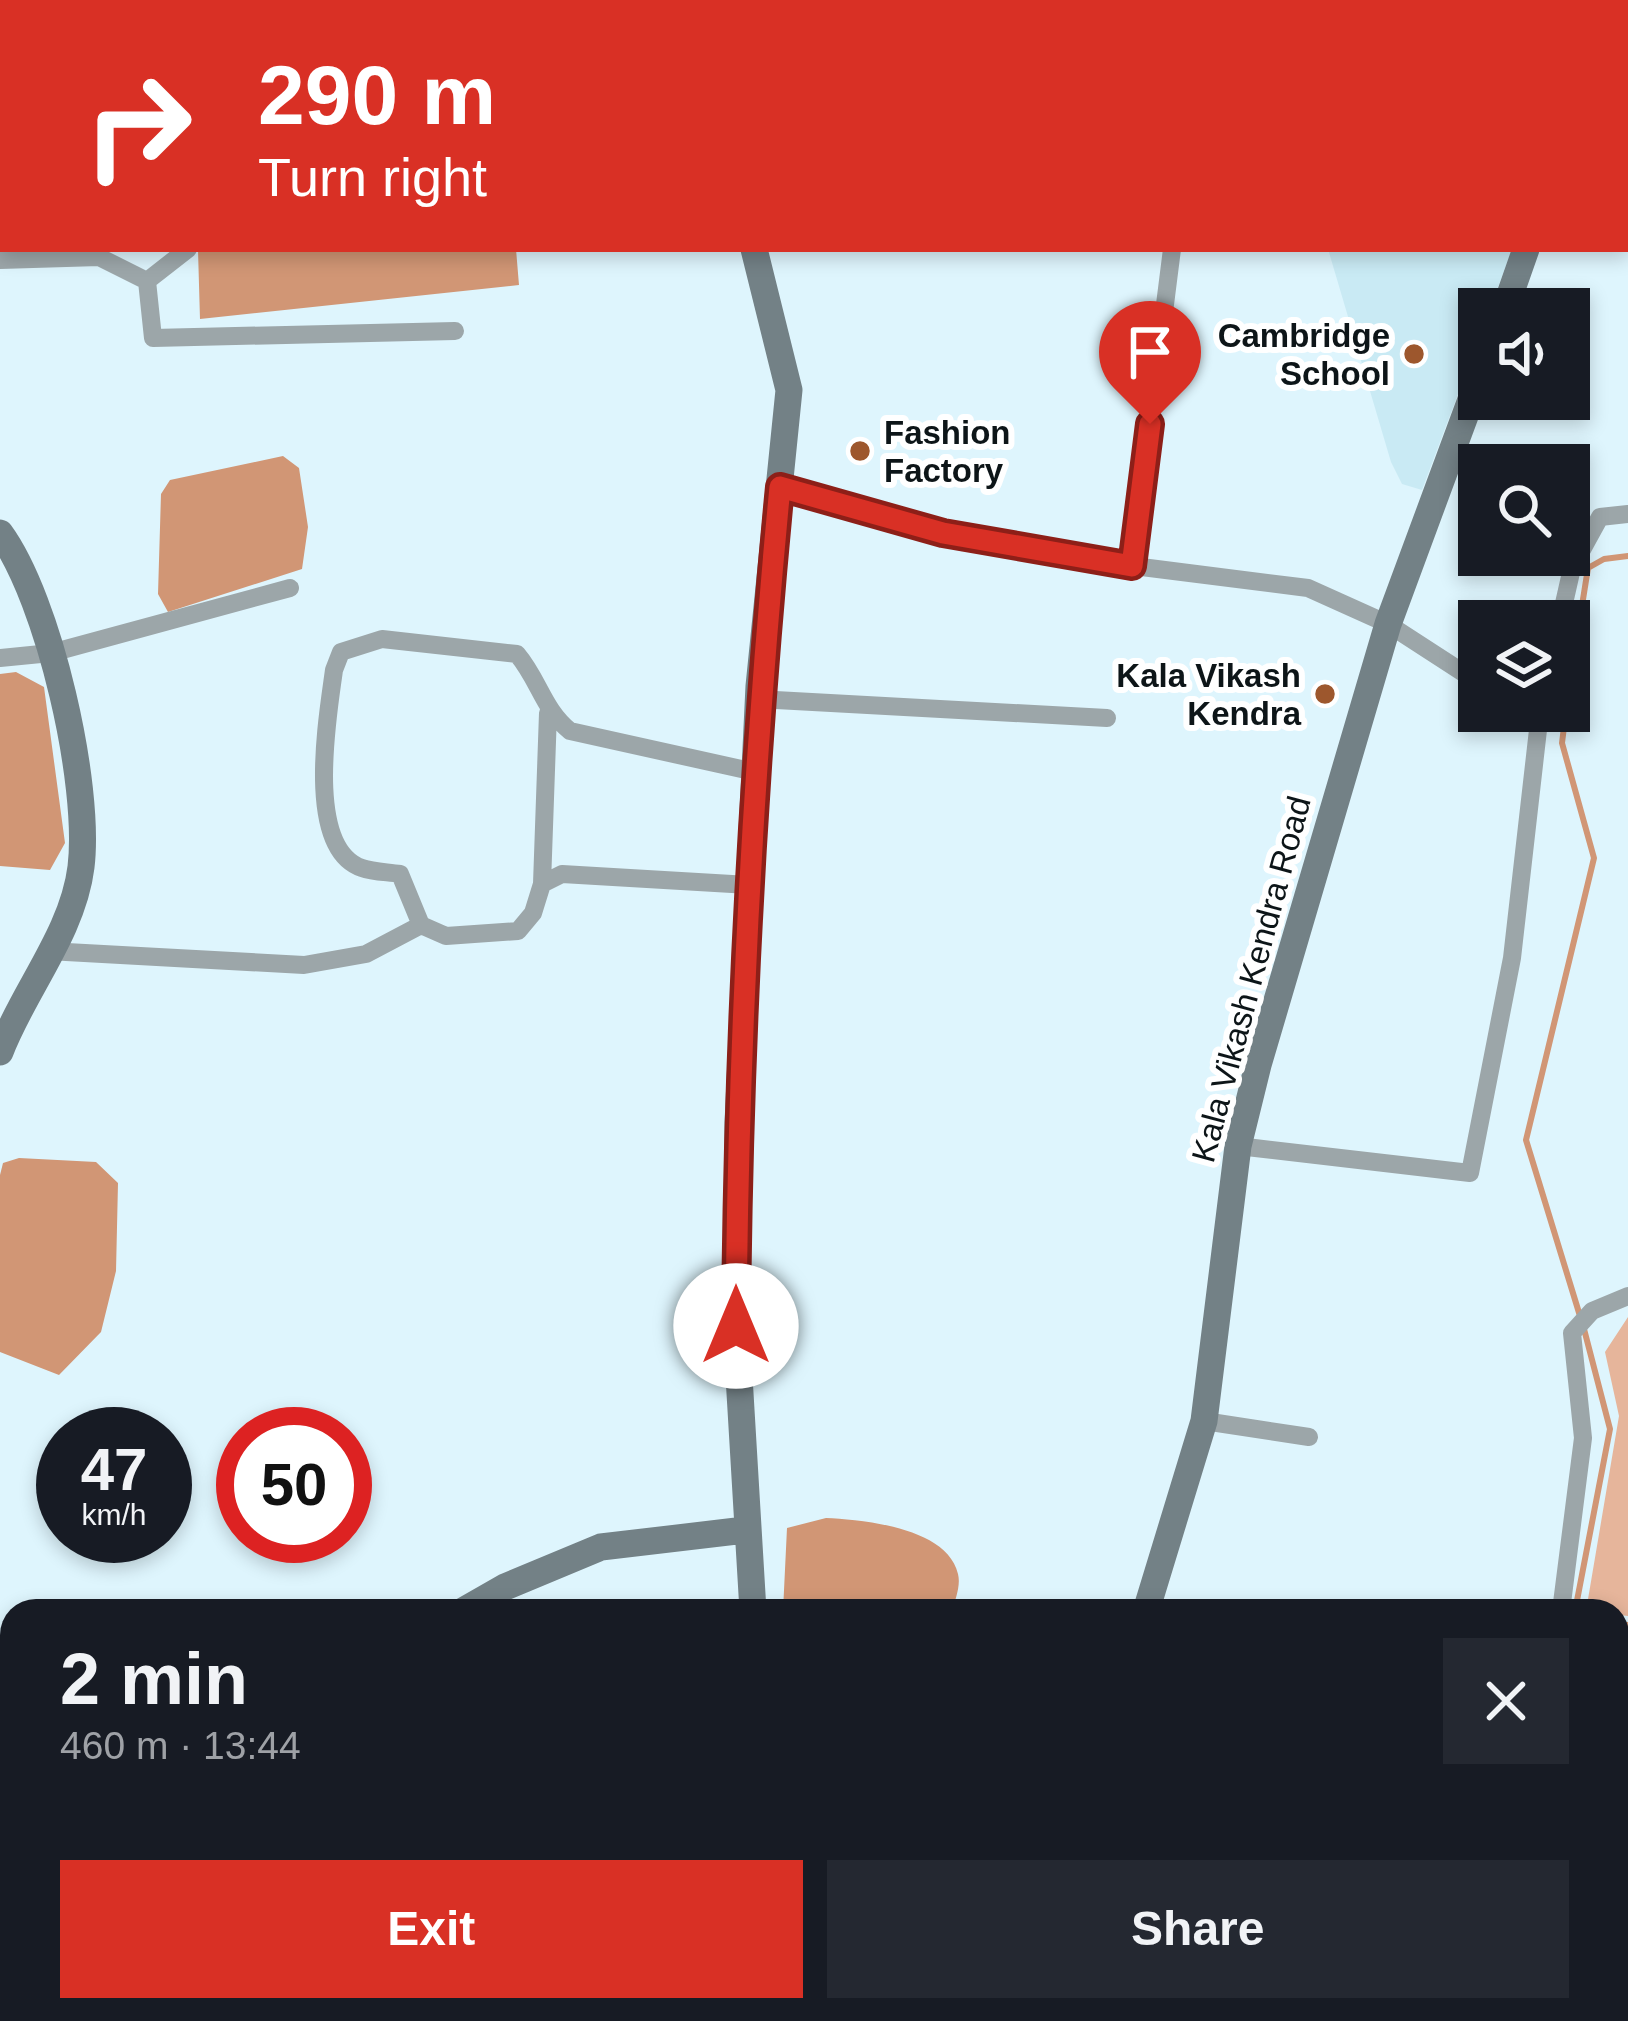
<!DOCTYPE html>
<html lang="en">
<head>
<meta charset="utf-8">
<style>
	:root { --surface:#171b24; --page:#242831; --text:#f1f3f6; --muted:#9ea1a6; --accent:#d93025 }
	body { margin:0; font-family:Arial,sans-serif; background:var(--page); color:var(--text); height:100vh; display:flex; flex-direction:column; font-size:45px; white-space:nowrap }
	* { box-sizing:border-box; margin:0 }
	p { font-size:39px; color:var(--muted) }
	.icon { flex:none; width:66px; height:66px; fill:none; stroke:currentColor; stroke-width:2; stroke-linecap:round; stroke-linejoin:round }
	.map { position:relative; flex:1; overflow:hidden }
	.details { position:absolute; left:0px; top:1599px; width:1629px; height:423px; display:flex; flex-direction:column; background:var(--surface); border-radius:36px 36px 0 0; box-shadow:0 6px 18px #0003 }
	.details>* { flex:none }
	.banner { position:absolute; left:0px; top:0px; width:1629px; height:252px; box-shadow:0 6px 18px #0003; background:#d93025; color:#fff; overflow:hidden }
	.fabs { position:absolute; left:1458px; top:288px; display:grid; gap:24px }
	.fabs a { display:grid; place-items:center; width:132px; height:132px; border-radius:0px; background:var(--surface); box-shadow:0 6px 18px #0003; font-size:60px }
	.speed { position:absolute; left:36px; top:1407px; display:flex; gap:24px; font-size:60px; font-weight:700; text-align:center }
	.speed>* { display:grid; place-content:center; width:156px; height:156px; border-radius:50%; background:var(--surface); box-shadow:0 6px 18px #0003; line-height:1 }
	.speed small { font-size:30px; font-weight:400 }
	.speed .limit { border:18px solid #d22; background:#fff; color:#111 }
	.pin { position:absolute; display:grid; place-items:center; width:102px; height:102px; color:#fff; margin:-123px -51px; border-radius:50% 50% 50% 0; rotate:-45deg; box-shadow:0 0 12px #0007 }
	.pin .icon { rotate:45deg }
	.me { position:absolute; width:132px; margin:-66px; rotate:0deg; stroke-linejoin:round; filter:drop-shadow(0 0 9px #0008) }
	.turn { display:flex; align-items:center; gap:42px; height:252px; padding:0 60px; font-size:54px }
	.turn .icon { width:156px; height:156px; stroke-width:2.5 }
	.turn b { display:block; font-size:84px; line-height:102px }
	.round { display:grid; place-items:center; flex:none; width:126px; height:126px; border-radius:0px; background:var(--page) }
	.overview { display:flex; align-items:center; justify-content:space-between; height:204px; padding:0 60px }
	h1 { font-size:72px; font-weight:700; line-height:90px }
	.action { display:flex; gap:24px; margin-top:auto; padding:24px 60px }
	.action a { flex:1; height:138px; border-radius:0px; background:var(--accent); color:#fff; font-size:48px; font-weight:700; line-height:138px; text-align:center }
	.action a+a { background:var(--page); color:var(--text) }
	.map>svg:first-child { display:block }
	.built { fill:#c9eaf4 }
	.green { fill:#e6b59b }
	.water { fill:#d19675 }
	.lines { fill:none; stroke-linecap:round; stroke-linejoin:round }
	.stream { stroke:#d19675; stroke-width:6 }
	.street { stroke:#9ca6a9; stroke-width:18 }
	.secondary { stroke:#738186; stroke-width:27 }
	.route-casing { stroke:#8d1f18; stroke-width:30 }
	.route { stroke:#d93025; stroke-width:21 }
	.poi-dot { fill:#9d572d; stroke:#fff; stroke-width:4.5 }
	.labels { text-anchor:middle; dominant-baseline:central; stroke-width:12; stroke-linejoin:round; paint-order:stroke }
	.poi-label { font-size:33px; font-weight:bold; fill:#0d1518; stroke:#fff; text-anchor:end }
	.street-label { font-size:33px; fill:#0d1518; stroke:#fff }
</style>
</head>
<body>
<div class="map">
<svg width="1628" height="2021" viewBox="0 0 1628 2021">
	<rect width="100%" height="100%" fill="#def5fd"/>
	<path class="built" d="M1328 249H1512L1490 309H1479V338L1422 490 1402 484 1391 462Z
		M460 2010H841L846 2021H461Z"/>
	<path class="green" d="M1628 1317V1616L1586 1611 1619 1416 1605 1352Z"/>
	<path class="water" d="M516 249 519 285 200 319 198 250Z
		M283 456 299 468 308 527 302 569 168 612 158 594 161 494 170 480Z
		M16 672 44 687 65 843 50 870 0 866V674Z
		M19 1158 96 1162 118 1183 116 1271 101 1332 59 1375 0 1352V1175L3 1163Z
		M826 1518C863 1520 947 1527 958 1574 961 1586 955 1600 952 1611H783L787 1528Z"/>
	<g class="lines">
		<path class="stream" d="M24 3V0
			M0 106 3 89
			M1569 687 1588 568 1604 559 1628 556
			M1566 711 1562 743 1594 858 1526 1140 1580 1316
			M1575 1611 1610 1429 1584 1329
			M1617 1625H1628
			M1499 2021 1501 2010"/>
		<path class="street" d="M1051 3 1052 0
			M1198 3V0
			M1298 3V0
			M0 260 99 257 147 281 188 249
			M147 281 153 338 455 331
			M780 487 943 533 1102 562 1308 588 1388 624 1479 683
			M1132 566 1172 249
			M1560 621 1572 568 1600 517 1628 514
			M0 658 51 653 290 588
			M759 699 1107 718
			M542 884 548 713
			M749 885 562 874 542 884 533 913 518 931 446 936 421 925 400 874C388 872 373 872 362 868 304 848 328 715 334 670L341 652 382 639 517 654C539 680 543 709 570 731L755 772
			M48 951 304 965 366 954 421 925
			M1238 1146 1470 1173 1512 958 1539 721 1523 711
			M1204 1421 1309 1437
			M1561 1611 1583 1438 1572 1333 1592 1311 1628 1296
			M1094 2010 1127 2021
			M1481 2021 1484 2010"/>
		<path class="secondary" d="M671 0 673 3
			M698 0V3
			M1314 0 1321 3
			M1626 209 1628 211
			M1505 309 1526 249
			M0 533C49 600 91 784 81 867 73 933 23 991 0 1052
			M463 1611 505 1587 601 1547 745 1530
			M753 1611 736 1326 738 1123 759 686 789 390 754 249
			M1146 1611 1204 1421 1238 1146 1258 1065 1388 624 1479 378
			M0 1913 12 1906
			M848 2010 853 2021
			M976 2021 980 2010"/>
	</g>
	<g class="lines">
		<g class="route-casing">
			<path id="route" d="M736 1326C738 1045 753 766 780 487L943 533 1132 566 1150 424"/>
		</g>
		<use href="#route" class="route"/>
	</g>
	<g class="poi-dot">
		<circle cx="1414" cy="354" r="12"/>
		<circle cx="860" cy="451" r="12"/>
		<circle cx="1325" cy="694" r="12"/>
	</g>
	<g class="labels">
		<g class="poi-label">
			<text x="1390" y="335">Cambridge<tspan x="1390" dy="38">School</tspan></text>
			<text x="884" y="432" text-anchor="start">Fashion<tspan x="884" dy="38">Factory</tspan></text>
			<text x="1301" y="675">Kala Vikash<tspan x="1301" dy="38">Kendra</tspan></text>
		</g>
		<g class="street-label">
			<text transform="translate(1251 979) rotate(-75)">Kala Vikash Kendra Road</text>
		</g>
	</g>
</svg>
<div class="fabs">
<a><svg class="icon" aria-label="sound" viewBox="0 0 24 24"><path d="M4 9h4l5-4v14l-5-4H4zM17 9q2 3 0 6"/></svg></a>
<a><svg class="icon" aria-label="search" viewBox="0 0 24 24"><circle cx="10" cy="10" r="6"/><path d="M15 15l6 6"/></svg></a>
<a><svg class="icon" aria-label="layers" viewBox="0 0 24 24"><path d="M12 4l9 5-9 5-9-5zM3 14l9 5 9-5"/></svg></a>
</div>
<div class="speed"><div>47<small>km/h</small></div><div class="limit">50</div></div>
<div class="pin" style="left:1150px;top:424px;background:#d93025"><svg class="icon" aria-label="arrive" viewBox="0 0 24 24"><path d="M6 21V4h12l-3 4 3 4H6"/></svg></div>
<svg class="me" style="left:736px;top:1326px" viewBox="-20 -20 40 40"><circle r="19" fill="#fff"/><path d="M0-13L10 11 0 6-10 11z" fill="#d93025"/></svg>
<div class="banner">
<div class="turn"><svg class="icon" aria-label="right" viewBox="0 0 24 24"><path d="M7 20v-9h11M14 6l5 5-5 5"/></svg><div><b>290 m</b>Turn right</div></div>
</div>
<section class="details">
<div class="overview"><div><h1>2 min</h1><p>460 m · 13:44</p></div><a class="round"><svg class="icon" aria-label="close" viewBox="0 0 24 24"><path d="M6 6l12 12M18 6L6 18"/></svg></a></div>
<div class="action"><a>Exit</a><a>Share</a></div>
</section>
</div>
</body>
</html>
